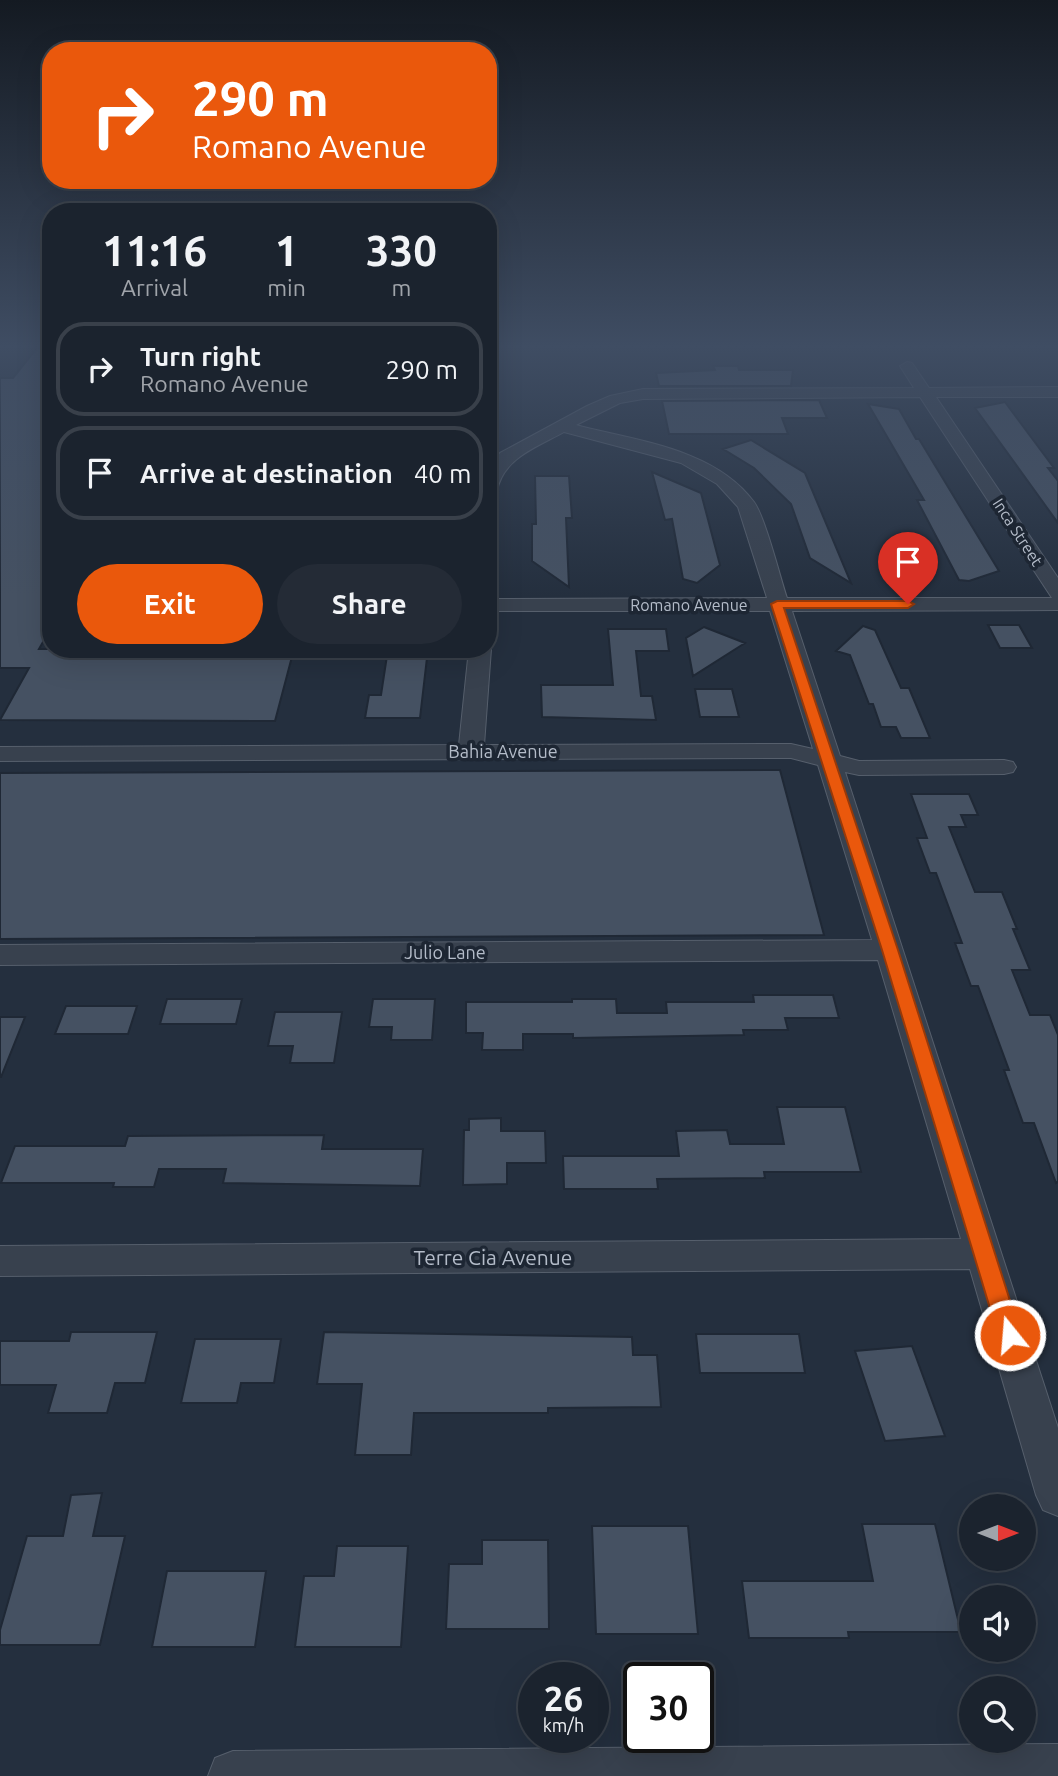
<!DOCTYPE html>
<html lang="en">
<head>
<meta charset="utf-8">
<style>
	:root { --surface:#1b232e; --page:#242b36; --text:#f1f3f6; --muted:#a0a4aa; --line:#39404a; --accent:#ea580c }
	body { margin:0; font-family:Ubuntu,sans-serif; background:var(--page); color:var(--text); height:100vh; display:flex; flex-direction:column; font-size:26px; white-space:nowrap }
	* { box-sizing:border-box; margin:0 }
	p { font-size:23px; color:var(--muted) }
	.icon { flex:none; width:38px; height:38px; fill:none; stroke:currentColor; stroke-width:2; stroke-linecap:round; stroke-linejoin:round }
	.map { position:relative; flex:1; overflow:hidden }
	.drawer { position:absolute; left:42px; top:203px; width:455px; height:455px; display:flex; flex-direction:column; background:var(--surface); border-radius:28px; box-shadow:0 7px 28px #0002,0 0 0 2px var(--line) }
	.drawer>* { flex:none }
	.top-card { position:absolute; left:42px; top:42px; width:455px; height:147px; border-radius:28px; box-shadow:0 7px 28px #0002,0 0 0 2px var(--line); background:#ea580c; color:#fff; overflow:hidden }
	.needle { width:46px; rotate:90deg }
	.fabs { position:absolute; left:959px; top:1494px; display:grid; gap:14px }
	.fabs a { display:grid; place-items:center; width:77px; height:77px; border-radius:50%; background:var(--surface); box-shadow:0 7px 28px #0002,0 0 0 2px var(--line); font-size:35px }
	.speed { position:absolute; left:518px; top:1662px; display:flex; gap:14px; font-size:35px; font-weight:700; text-align:center }
	.speed>* { display:grid; place-content:center; width:91px; height:91px; border-radius:50%; background:var(--surface); box-shadow:0 7px 28px #0002,0 0 0 2px var(--line); line-height:1 }
	.speed small { font-size:18px; font-weight:400 }
	.speed .limit { border:4px solid #111; border-radius:10px; background:#fff; color:#111 }
	.pin { position:absolute; display:grid; place-items:center; width:60px; height:60px; color:#fff; margin:-72px -30px; border-radius:50% 50% 50% 0; rotate:-45deg; box-shadow:0 0 7px #0007 }
	.pin .icon { rotate:45deg }
	.me { position:absolute; width:77px; margin:-38px; rotate:343deg; stroke-linejoin:round; filter:drop-shadow(0 0 5px #0008) }
	.turn { display:flex; align-items:center; gap:24px; height:147px; padding:0 35px; font-size:32px }
	.turn .icon { width:91px; height:91px; stroke-width:2.5 }
	.turn b { display:block; font-size:49px; line-height:60px }
	.eta { display:flex; justify-content:space-evenly; align-items:center; height:119px; text-align:center }
	.eta b { font-size:42px; font-weight:600; line-height:49px }
	.action { display:flex; gap:14px; margin-top:auto; padding:14px 35px }
	.action a { flex:1; height:80px; border-radius:42px; background:var(--accent); color:#fff; font-size:28px; font-weight:600; line-height:80px; text-align:center }
	.action a+a { background:var(--page); color:var(--text) }
	ul { padding:0; list-style:none }
	li { display:flex; align-items:center; gap:21px; height:94px; margin:0 14px 10px; padding:0 21px; border:4px solid var(--line); border-radius:28px }
	li div { flex:1 }
	li b { display:block; font-size:26px }
	li em { font-style:normal }
	.map>svg:first-child { display:block }
	.building { fill:#455162; stroke:#1f2835; stroke-width:2 }
	.lines { fill:none; stroke-linecap:round; stroke-linejoin:round }
	.minor-casing { stroke:#565f6c; stroke-width:2 }
	.minor { fill:#38414e; fill-rule:evenodd }
	.route { fill:#ea580c; stroke:#983908; stroke-width:2 }
	.labels { text-anchor:middle; dominant-baseline:central; stroke-width:7; stroke-linejoin:round; paint-order:stroke }
	.far-street-label { font-size:16px; fill:#b4bcc9; stroke:#1d2633 }
	.street-label { font-size:18px; fill:#b4bcc9; stroke:#1d2633 }
	.near-street-label { font-size:21px; fill:#b4bcc9; stroke:#1d2633 }
</style>
</head>
<body>
<div class="map">
<svg width="1058" height="1776" viewBox="0 0 1058 1776">
	<rect width="100%" height="100%" fill="#242f3e"/>
	<path class="building" d="M37 348H51V628L39 649H294L275 721 0 720 29 668H0V378H13Z
		M713 366H738L739 370H793L791 386H659L656 373 715 370Z
		M819 400 827 418H782L788 434H669L662 401Z
		M1005 402 1054 468H1048L1058 481V523L975 408Z
		M868 404 899 409 916 439H919L999 571 969 581 959 580 917 500H924Z
		M751 440 805 473 851 583 810 558 791 504 754 468 723 449Z
		M652 472 701 493 720 565 697 583 683 579 672 519 665 520Z
		M535 476H569L572 518H566L569 587 532 561V524H536Z
		M988 625H1019L1032 648H1000Z
		M863 626 875 630 901 688H909L930 738H901L896 727H881L873 704H869L850 655 836 651Z
		M704 627 745 643 693 676 686 638Z
		M608 629H666L669 651H636L641 696H652L656 720 542 717 541 685H613Z
		M388 649H428L420 718H365L369 695H381Z
		M695 689H732L739 717H700Z
		M780 770 824 935 0 939V773Z
		M911 794H969L978 815H961L966 827H949L975 892H1002L1017 929H1013L1030 970H1012L1030 1015H1050L1058 1035V1182L1056 1183 1034 1123H1023L1004 1070H1009L978 986H971L955 943H962L936 873H930L917 838H927Z
		M753 995H833L839 1018H785L788 1030H743L744 1035 573 1038V1034H523V1050H482L483 1033H466V1002H572V999H616L617 1013H667L666 1002H754Z
		M167 999H242L236 1024H160Z
		M373 999H435L432 1040H391L392 1027H369Z
		M66 1006H137L128 1034H55Z
		M275 1012H342L334 1063H290L293 1046H268Z
		M0 1017H25L1 1077H0Z
		M777 1107H845L861 1172H764L765 1178 657 1179 658 1189H564L563 1156H679L676 1131 727 1130 730 1144H784Z
		M501 1118V1131H545L546 1163H507V1184L463 1185 464 1130H469V1119Z
		M324 1135 322 1149H423L420 1186 223 1183 226 1169H159L154 1187H113L114 1183H1L15 1146H125L128 1136Z
		M71 1332H157L145 1383H115L107 1413H48L56 1385H0V1341H69Z
		M324 1332 632 1337 633 1355H657L661 1407 548 1408V1413H414L411 1455H355L362 1384H317Z
		M696 1334H799L805 1373H700Z
		M195 1339H281L274 1383H241L237 1403H181Z
		M912 1346 945 1436 885 1441 855 1351Z
		M102 1493 93 1536H125L100 1645H0V1630L27 1536H63L71 1495Z
		M862 1524H935L961 1632H848L849 1638H749L742 1581H873Z
		M592 1526H688L698 1634H596Z
		M482 1540H548L549 1629H446L449 1564H482Z
		M337 1546H408L401 1647H295L304 1576H334Z
		M167 1571H266L255 1647H152Z"/>
	<g class="lines">
		<g class="minor-casing">
			<path id="minor" d="M907 362 912 363 929 388 1058 387V397H936L1058 578V610L792 611 840 756 859 761 1004 760 1013 762 1016 767 1013 772 1004 774 859 775 845 772 1058 1428V1516L1043 1510 1036 1495 970 1269 0 1276V1246L961 1239 878 960 0 965V945L872 940 818 765 791 758 0 761V747L459 745 469 649H488V645L491 649 484 745 791 744 813 749 770 611H488V599L767 598 738 507 717 484 681 463 564 432C537 447 503 458 497 491L488 496V470L500 453 587 406 610 396 643 389 914 388 900 366ZM920 397 1052 598H787C780 577 765 517 754 502 714 448 636 441 576 425L620 403 643 399Z
				M1058 1744V1776H208L215 1758 233 1751Z"/>
		</g>
		<use href="#minor" class="minor"/>
	</g>
	<linearGradient id="sky" x2="0" y2="1"><stop stop-color="#141a22"/><stop offset="0.58" stop-color="#3f4d63"/><stop offset="1" stop-color="#3f4d63" stop-opacity="0"/></linearGradient>
	<rect width="1058" height="597" fill="url(#sky)"/>
	<path class="route" d="M777 601H908L914 604 908 608H784L898 950 1021 1335 1017 1341 1010 1344 1002 1341 998 1335 882 950 771 604Z"/>
	<g class="labels">
		<g class="far-street-label">
			<text transform="translate(1018 532) rotate(57)">Inca Street</text>
			<text x="689" y="605">Romano Avenue</text>
		</g>
		<g class="street-label">
			<text x="503" y="751">Bahia Avenue</text>
			<text x="445" y="952">Julio Lane</text>
		</g>
		<g class="near-street-label">
			<text x="493" y="1257">Terre Cia Avenue</text>
		</g>
	</g>
</svg>
<div class="fabs">
<a><svg class="needle" viewBox="-14 -14 28 28"><path d="M0-13l5 13h-10z" fill="#e53935"/><path d="M0 13l5-13h-10z" fill="#a0a4aa"/></svg></a>
<a><svg class="icon" aria-label="sound" viewBox="0 0 24 24"><path d="M4 9h4l5-4v14l-5-4H4zM17 9q2 3 0 6"/></svg></a>
<a><svg class="icon" aria-label="search" viewBox="0 0 24 24"><circle cx="10" cy="10" r="6"/><path d="M15 15l6 6"/></svg></a>
</div>
<div class="speed"><div>26<small>km/h</small></div><div class="limit">30</div></div>
<div class="pin" style="left:908px;top:604px;background:#d93025"><svg class="icon" aria-label="arrive" viewBox="0 0 24 24"><path d="M6 21V4h12l-3 4 3 4H6"/></svg></div>
<svg class="me" style="left:1010px;top:1335px" viewBox="-20 -20 40 40"><circle r="17" fill="#ea580c" stroke="#fff" stroke-width="3"/><path d="M0-11L8 9 0 5-8 9z" fill="#fff"/></svg>
<div class="top-card">
<div class="turn"><svg class="icon" aria-label="right" viewBox="0 0 24 24"><path d="M7 20v-9h11M14 6l5 5-5 5"/></svg><div><b>290 m</b>Romano Avenue</div></div>
</div>
<section class="drawer">
<div class="eta">
<div><b>11:16</b><p>Arrival</p></div>
<div><b>1</b><p>min</p></div>
<div><b>330</b><p>m</p></div>
</div>
<ul>
<li><svg class="icon" aria-label="right" viewBox="0 0 24 24"><path d="M7 20v-9h11M14 6l5 5-5 5"/></svg><div><b>Turn right</b><p>Romano Avenue</p></div><em>290 m</em></li>
<li><svg class="icon" aria-label="arrive" viewBox="0 0 24 24"><path d="M6 21V4h12l-3 4 3 4H6"/></svg><div><b>Arrive at destination</b></div><em>40 m</em></li>
</ul>
<div class="action"><a>Exit</a><a>Share</a></div>
</section>
</div>
</body>
</html>
